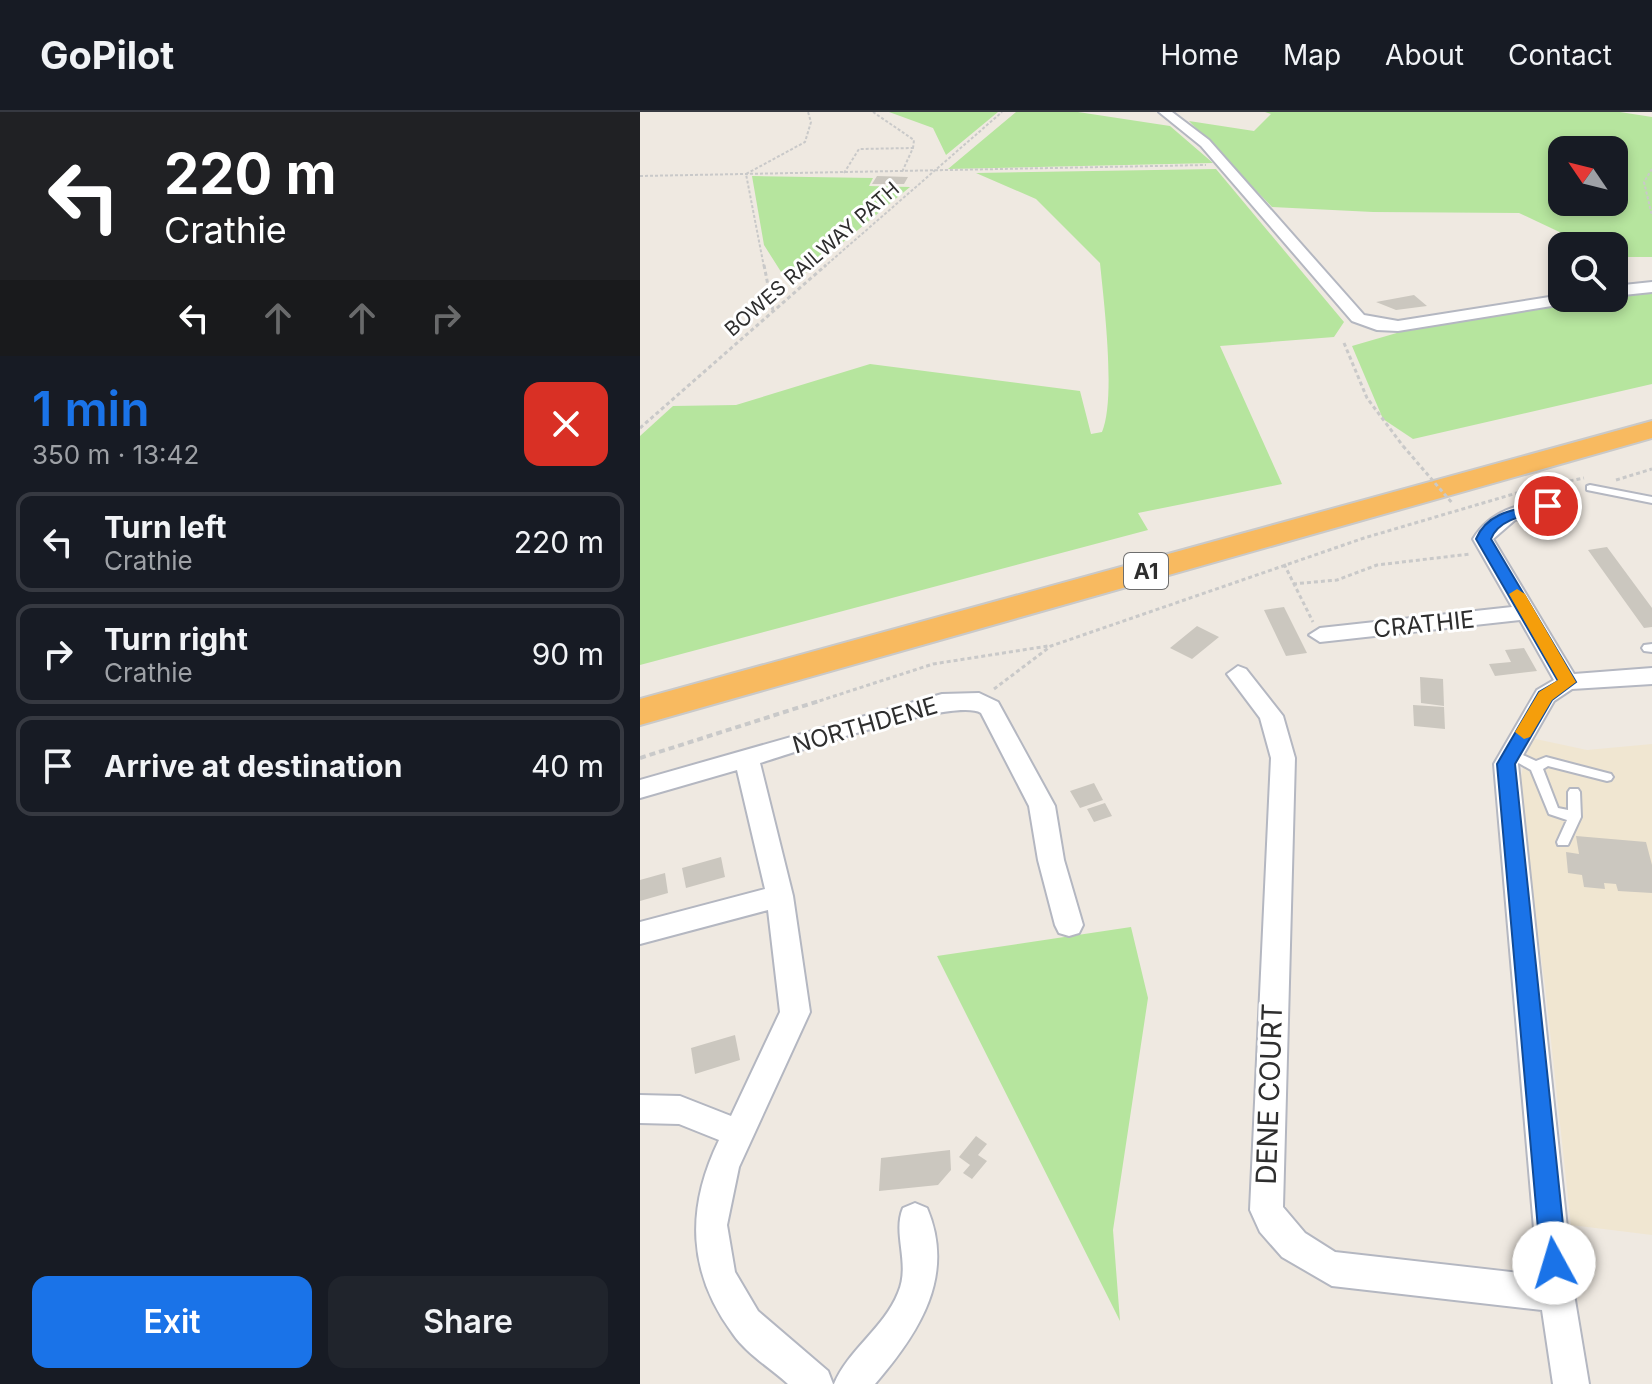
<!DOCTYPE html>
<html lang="en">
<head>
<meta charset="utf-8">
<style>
	:root { --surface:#171b24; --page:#20242c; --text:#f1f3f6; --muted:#9ea1a6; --line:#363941; --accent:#1a73e8 }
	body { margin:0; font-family:Inter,sans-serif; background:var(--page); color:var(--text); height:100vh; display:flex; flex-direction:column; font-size:30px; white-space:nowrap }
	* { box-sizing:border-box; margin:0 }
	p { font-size:26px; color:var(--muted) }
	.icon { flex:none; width:44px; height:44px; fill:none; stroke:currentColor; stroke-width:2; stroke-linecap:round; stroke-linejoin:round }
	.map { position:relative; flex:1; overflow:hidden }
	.side { display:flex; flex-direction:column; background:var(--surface); width:640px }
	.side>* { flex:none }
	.top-card { background:#202124; color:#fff; overflow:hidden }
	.needle { width:52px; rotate:305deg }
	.controls { position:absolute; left:908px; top:24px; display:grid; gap:16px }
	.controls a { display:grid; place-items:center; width:80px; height:80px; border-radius:16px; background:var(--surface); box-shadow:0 4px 12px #0003; font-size:40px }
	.pin { position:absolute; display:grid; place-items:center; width:68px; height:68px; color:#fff; margin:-34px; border:4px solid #fff; border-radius:50%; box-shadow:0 2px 8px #0007 }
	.me { position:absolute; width:88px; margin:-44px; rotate:354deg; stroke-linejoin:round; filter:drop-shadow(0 0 6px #0008) }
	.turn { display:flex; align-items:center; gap:28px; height:168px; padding:0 32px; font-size:36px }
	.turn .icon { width:104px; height:104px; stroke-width:2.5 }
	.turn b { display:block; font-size:56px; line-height:68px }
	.lanes { display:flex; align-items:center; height:76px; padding:0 32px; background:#0003; justify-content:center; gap:40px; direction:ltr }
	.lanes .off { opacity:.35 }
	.round { display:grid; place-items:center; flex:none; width:84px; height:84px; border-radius:16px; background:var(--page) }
	.overview { display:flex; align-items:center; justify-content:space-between; height:136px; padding:0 32px }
	h1 { font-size:48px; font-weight:600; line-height:60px; color:var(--accent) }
	.cta { display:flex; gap:16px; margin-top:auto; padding:16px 32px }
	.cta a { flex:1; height:92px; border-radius:16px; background:var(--accent); color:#fff; font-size:32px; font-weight:600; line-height:92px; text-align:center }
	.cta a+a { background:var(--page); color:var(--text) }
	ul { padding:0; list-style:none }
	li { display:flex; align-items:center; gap:24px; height:100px; margin:0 16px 12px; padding:0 16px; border:4px solid var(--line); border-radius:16px }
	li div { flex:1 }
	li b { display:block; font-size:30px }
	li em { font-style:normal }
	header { display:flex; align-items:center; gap:48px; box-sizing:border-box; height:112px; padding:0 40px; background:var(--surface); border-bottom:2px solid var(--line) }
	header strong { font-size:38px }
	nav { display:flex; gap:44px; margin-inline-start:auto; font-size:28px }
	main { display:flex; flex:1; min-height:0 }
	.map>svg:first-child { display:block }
	.education { fill:#f0e6d1 }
	.green { fill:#b6e59e; fill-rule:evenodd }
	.building { fill:#cbc7bf }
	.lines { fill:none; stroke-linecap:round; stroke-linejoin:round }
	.service-casing { stroke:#b4b7c1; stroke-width:4 }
	.minor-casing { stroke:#b4b7c1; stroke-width:4 }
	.trunk-casing { stroke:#c9c9c9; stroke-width:4 }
	.path-far2 { stroke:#c9c9c9; stroke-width:2; stroke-dasharray:3 2; stroke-linecap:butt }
	.path-far1 { stroke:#c9c9c9; stroke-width:3; stroke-dasharray:4 3; stroke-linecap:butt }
	.path { stroke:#c9c9c9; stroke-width:4; stroke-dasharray:6 4; stroke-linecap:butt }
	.service { fill:#fff; fill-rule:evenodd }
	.minor { fill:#fff; fill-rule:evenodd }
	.trunk { fill:#f8ba60; fill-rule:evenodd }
	.path-bridge { stroke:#c9c9c9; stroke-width:3; stroke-dasharray:4 3; stroke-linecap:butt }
	.route { fill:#1a73e8; stroke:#114b97; stroke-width:2 }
	.slow { fill:#f59e0b }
	.labels { text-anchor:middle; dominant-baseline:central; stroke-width:6; stroke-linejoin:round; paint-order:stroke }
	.far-street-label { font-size:20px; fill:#2e2e2e; stroke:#fff }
	.shield { fill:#fff; stroke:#6d6d6d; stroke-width:2 }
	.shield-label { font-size:22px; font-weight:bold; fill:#2e2e2e }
	.street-label { font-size:24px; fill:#2e2e2e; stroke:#fff }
	.near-street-label { font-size:28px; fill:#2e2e2e; stroke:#fff }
</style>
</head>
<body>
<header>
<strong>GoPilot</strong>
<nav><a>Home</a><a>Map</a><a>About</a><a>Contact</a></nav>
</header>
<main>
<section class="side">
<div class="top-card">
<div class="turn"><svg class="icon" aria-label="left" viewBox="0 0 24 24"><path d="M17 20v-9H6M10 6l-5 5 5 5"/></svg><div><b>220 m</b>Crathie</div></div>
<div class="lanes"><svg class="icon" aria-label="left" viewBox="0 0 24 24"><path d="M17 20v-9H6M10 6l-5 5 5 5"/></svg><svg class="icon off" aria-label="ahead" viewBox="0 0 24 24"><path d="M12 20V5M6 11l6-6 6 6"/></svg><svg class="icon off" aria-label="ahead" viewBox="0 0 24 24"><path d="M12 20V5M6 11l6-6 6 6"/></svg><svg class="icon off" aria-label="right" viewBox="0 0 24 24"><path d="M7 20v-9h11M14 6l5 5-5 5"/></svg></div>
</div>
<div class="overview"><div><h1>1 min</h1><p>350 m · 13:42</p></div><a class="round" style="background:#d93025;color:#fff"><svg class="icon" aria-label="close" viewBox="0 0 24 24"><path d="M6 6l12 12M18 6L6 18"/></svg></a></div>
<ul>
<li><svg class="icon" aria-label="left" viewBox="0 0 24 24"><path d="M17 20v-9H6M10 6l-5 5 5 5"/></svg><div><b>Turn left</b><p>Crathie</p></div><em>220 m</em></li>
<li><svg class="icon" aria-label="right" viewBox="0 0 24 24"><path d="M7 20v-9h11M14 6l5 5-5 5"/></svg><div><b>Turn right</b><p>Crathie</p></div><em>90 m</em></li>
<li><svg class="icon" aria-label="arrive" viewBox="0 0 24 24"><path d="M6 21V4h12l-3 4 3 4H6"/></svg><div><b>Arrive at destination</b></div><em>40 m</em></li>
</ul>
<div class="cta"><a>Exit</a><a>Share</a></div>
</section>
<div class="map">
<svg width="1012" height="1272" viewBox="0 0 1012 1272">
	<rect width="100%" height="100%" fill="#efe9e1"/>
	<path class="education" d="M891 626 947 638 1012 632V1123L931 1113 905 873 882 715 879 671Z"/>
	<path class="green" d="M249 0H358L306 43 293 16Z
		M376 0H438L530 14 573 51 308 57Z
		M625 0H980L1012 5V145H974V134H949L879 101 733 100 632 95 549 9 614 19 631 2ZM922 38H974V90H922Z
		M576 57 704 210 694 225 580 234 642 372 498 401 508 418 0 553V324L33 294 96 293 230 252 440 279 451 322 462 320C476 287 464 191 460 151L396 87 336 61Z
		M112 64 233 66 229 74 270 75 150 174 124 133Z
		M1012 179V272L773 327 743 307 712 234 767 218Z
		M491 815 508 886 473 1118 480 1209 297 844Z"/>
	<path class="building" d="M237 64 268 65 264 72H232Z
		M774 183 787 194 756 198 736 190Z
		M967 435 1012 496V515L1004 516 948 438Z
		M644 495 667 541 646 544 624 498Z
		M557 514 579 525 552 547 530 536Z
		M884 536 897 559 855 564 849 552 871 550 865 538Z
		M780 565 803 567 804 594 781 591Z
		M773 593 804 595 805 617 774 614Z
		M454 671 463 688 440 696 430 679Z
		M465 691 472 704 454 710 447 697Z
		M936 724 1006 730 1012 753V781L978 779 976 772 964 771 965 777 944 775 942 763 928 761 926 740 939 742Z
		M81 745 85 765 46 776 42 756Z
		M25 761 28 781 0 789V768Z
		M95 923 100 948 55 962 51 936Z
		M336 1024 347 1032 338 1043 347 1049 332 1067 323 1061 330 1053 319 1045Z
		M310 1038 311 1058 298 1073 239 1079 241 1046Z"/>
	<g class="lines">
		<g class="service-casing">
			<path id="service" d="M950 373 1012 385V391L947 378V374Z
				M1012 532V540L1004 539 1002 536 1004 533Z
				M872 638 896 649 906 645 971 662 973 665 971 668 967 669 908 654 903 657 918 696 928 698V680L930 677H938L940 680 941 705 928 733H918L917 730 927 708 909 702 891 658 868 645 866 642Z"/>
		</g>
		<g class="minor-casing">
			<path id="minor" d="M519 0H532L569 28 724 203 758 209 922 183V186H938L930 191 758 219 737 218 712 209 561 34Z
				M1012 170V180L974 184V174Z
				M929 384 939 390 936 394 875 408 853 427 934 562 1012 556V572L932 577 914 589 878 652 934 1182 949 1272H913L902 1198 692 1174 642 1145 620 1120 610 1098 631 646 620 606 587 562 598 554 606 557 643 604 655 646 643 1095 665 1121 695 1140 898 1163 854 652 897 578 914 568 880 508 680 530 669 523 680 516 872 495 833 427C854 392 892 391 929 384Z
				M339 581 358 590 415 694 424 748 443 813 439 821 429 824 419 821 415 813 398 748 389 694 341 601C315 585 157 640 120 651L153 784 170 900 99 1055 87 1113 95 1160 118 1199 188 1259 193 1272H148C130 1256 106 1241 93 1222 47 1160 46 1096 79 1028L39 1012 0 1011V983L40 984 91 1004 140 900 128 798 0 832V810L125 777 97 658 0 686V668L302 582Z
				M275 1091 287 1096C316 1164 279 1221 235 1272H194C208 1238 244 1216 258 1181 271 1152 252 1122 263 1096Z"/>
		</g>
		<g class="trunk-casing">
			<path id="trunk" d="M1012 309V326L0 613V587Z"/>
		</g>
		<path class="path-far2" d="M233 0 274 28 273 36
			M1012 57 1004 70 1012 104
			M204 61 219 37 273 36 262 60
			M0 64 566 53
			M124 155 106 62 165 30 171 10 168 0
			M184 155 362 0"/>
		<path class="path-far1" d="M124 153 133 199
			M704 231 727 286 763 334
			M0 316 186 153
			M976 368 1012 357
			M644 452 673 510
			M653 472 697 468 737 453 830 442
			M354 577 411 534 724 426 894 376 944 366
			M173 591 293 552 408 534"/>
		<path class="path" d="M0 646 179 589"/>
		<use href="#service" class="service"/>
		<use href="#minor" class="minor"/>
		<use href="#trunk" class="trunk"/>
		<path class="path-bridge" d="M763 334 813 392"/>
	</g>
	<path class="route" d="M908 390 913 391V397C892 403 860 404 851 427L936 570 912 588 875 652 927 1151 923 1160 914 1164 905 1160 901 1151 857 652 899 580 918 569 836 427C848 398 880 397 908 390Z"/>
	<path class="slow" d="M877 477 885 482 936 570 912 588 890 625 884 627 875 620 899 580 918 568 869 482Z"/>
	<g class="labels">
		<g class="far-street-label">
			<text transform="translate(172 147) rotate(-41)">BOWES RAILWAY PATH</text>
		</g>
		<rect class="shield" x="484" y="441" width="44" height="36" rx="6"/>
		<g class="shield-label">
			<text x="506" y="459">A1</text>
		</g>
		<g class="street-label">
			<text transform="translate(784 512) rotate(-6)">CRATHIE</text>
			<text transform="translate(225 613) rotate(-16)">NORTHDENE</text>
		</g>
		<g class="near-street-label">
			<text transform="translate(629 982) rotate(-88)">DENE COURT</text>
		</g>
	</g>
</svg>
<div class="controls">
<a><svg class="needle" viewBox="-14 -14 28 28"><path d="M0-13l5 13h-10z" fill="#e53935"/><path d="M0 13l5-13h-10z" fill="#9ea1a6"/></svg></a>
<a><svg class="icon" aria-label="search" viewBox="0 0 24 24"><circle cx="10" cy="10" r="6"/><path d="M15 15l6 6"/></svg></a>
</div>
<div class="pin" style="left:908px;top:394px;background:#d93025"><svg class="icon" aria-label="arrive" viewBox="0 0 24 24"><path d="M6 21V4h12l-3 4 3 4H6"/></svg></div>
<svg class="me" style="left:914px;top:1151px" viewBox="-20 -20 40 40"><circle r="19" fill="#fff"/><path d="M0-13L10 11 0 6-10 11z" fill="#1a73e8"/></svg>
</div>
</main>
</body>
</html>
